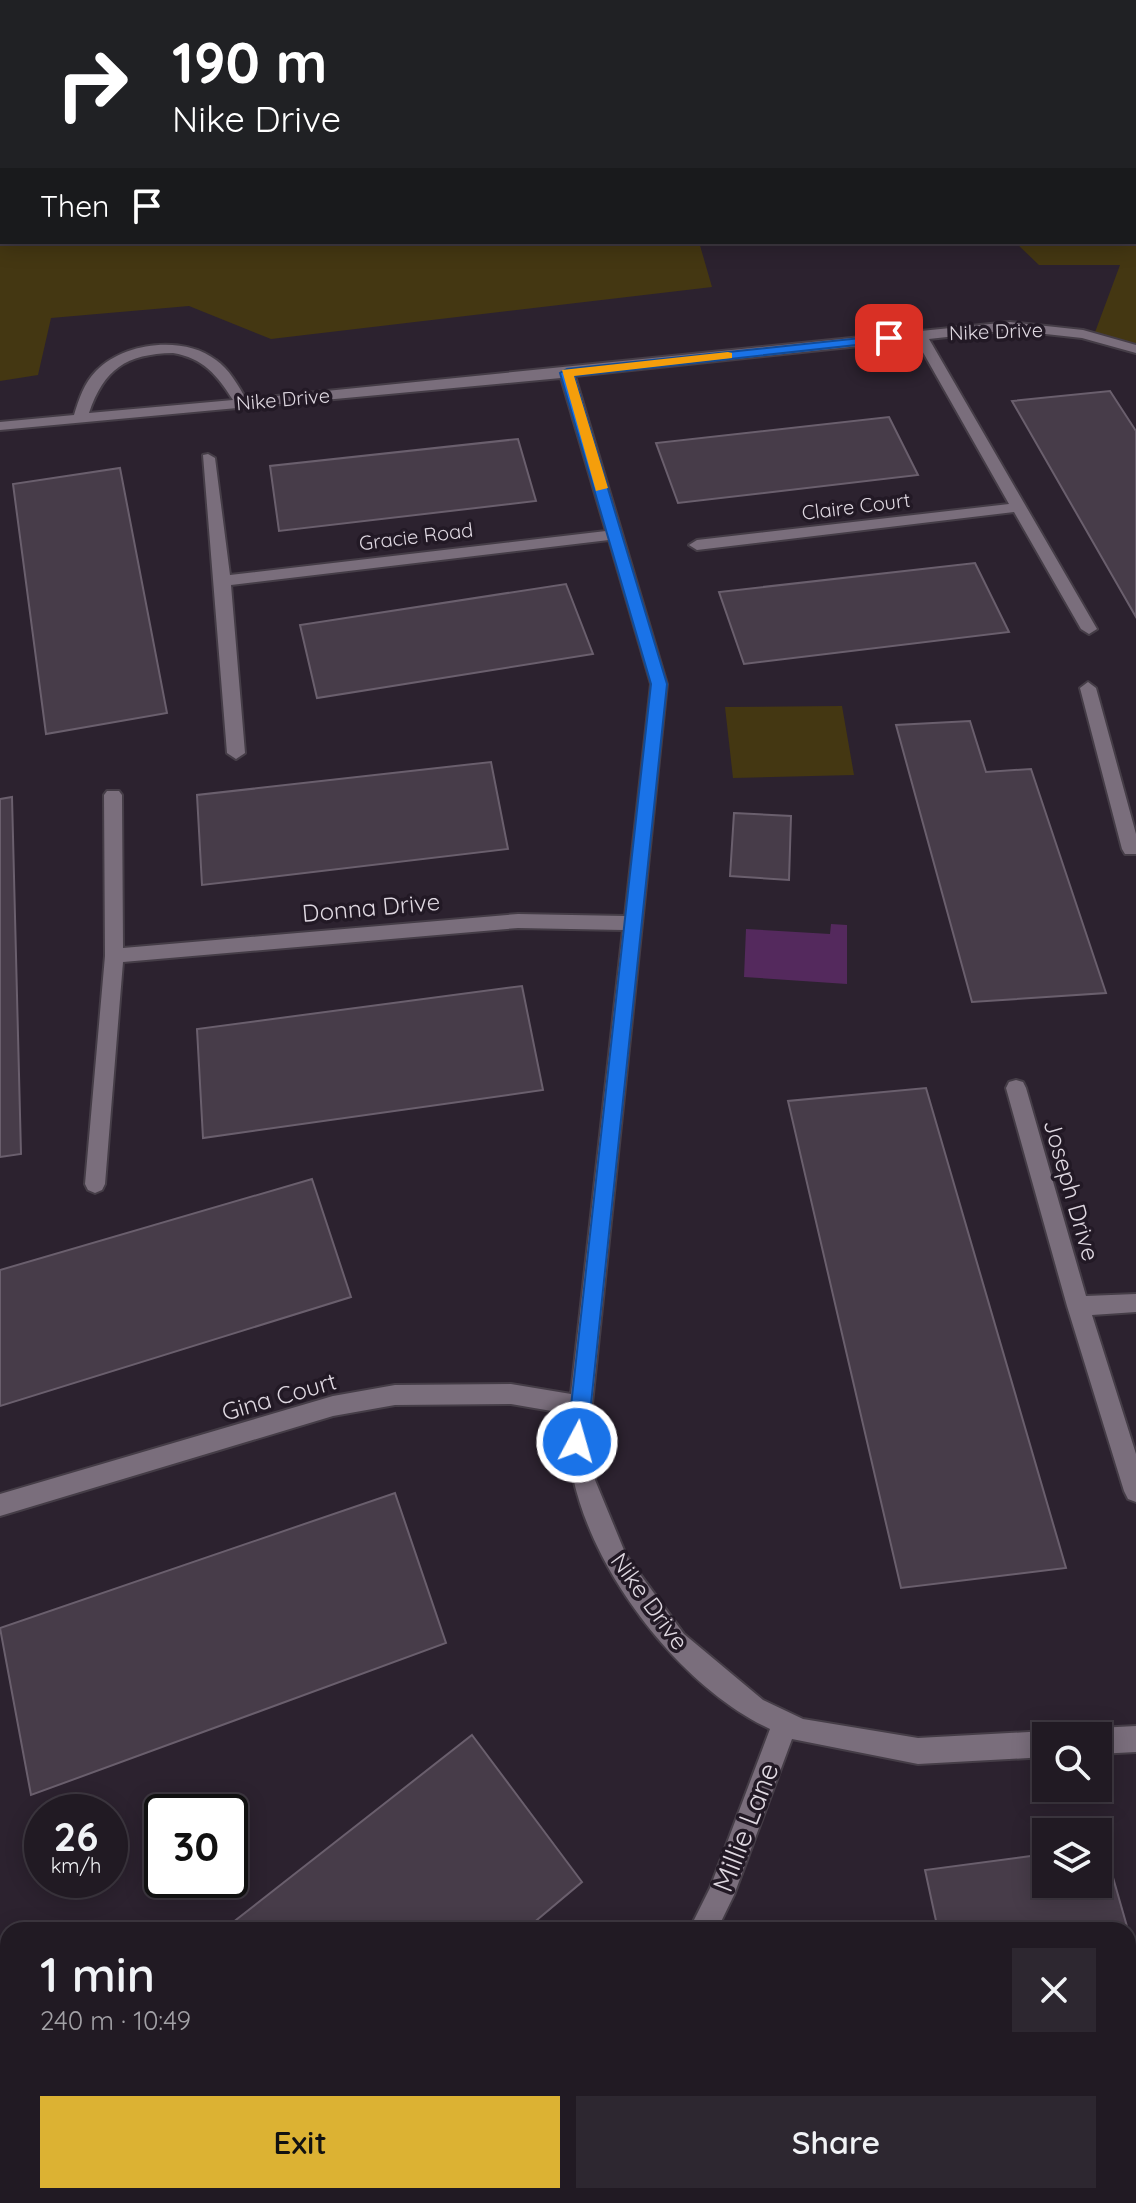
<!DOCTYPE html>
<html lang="en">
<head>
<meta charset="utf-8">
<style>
	:root { --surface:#211a23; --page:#2d2730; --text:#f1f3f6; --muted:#a2a1a6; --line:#3e3841; --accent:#dcb233 }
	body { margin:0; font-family:Quicksand,sans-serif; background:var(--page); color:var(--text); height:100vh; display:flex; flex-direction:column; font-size:30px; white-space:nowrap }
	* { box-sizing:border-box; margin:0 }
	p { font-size:26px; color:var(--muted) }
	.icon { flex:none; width:44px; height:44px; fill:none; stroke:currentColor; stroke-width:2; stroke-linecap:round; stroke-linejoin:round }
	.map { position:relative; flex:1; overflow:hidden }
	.panel { position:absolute; left:0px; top:1922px; width:1136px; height:282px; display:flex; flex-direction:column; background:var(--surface); border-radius:24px 24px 0 0; box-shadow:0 4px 20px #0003,0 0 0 2px var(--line) }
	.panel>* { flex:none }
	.top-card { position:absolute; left:0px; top:0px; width:1136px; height:244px; box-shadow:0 4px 20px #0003,0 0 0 2px var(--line); background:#202124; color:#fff; overflow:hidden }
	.controls { position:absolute; left:1032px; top:1722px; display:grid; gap:16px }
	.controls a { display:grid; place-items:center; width:80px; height:80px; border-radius:0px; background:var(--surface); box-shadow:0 4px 20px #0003,0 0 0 2px var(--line); font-size:40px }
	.speed { position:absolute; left:24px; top:1794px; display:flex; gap:16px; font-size:40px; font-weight:700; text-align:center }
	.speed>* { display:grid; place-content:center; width:104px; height:104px; border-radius:50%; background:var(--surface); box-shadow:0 4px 20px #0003,0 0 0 2px var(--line); line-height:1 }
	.speed small { font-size:20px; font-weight:400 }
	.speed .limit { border:4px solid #111; border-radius:12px; background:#fff; color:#111 }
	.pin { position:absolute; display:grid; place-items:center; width:68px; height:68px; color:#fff; margin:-34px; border-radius:16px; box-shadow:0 4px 12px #0006 }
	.me { position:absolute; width:88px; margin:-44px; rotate:6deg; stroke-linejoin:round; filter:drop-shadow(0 0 6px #0008) }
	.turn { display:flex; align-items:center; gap:28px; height:168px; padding:0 40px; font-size:36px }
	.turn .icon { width:104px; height:104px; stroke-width:2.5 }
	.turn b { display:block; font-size:56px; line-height:68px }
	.then { display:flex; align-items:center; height:76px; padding:0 40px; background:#0003; gap:16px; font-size:30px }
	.round { display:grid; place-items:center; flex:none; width:84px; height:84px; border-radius:0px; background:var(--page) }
	.head { display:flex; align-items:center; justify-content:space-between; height:136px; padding:0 40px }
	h1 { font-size:48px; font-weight:600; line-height:60px }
	.cta { display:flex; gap:16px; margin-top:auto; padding:16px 40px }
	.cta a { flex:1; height:92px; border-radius:0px; background:var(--accent); color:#111; font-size:32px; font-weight:600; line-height:92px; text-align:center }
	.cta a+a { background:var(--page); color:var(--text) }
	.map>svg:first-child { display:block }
	.green { fill:#443712 }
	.water { fill:#54295d }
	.building { fill:#473c49; stroke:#6a5f6d; stroke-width:2 }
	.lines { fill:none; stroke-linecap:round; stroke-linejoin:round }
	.minor-casing { stroke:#453d47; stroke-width:4 }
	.minor { fill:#7a6e7c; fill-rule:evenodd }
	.route { fill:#1a73e8; stroke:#114b97; stroke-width:2 }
	.slow { fill:#f59e0b }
	.labels { text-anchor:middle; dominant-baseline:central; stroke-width:7; stroke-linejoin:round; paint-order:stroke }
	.far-street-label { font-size:20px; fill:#dfd8e1; stroke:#221925 }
	.street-label { font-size:24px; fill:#dfd8e1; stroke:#221925 }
	.near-street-label { font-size:28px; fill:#dfd8e1; stroke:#221925 }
</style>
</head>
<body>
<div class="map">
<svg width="1136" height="2203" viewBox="0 0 1136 2203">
	<rect width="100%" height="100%" fill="#2c222f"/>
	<path class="green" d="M0 0H1136V355L1094 335 1120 265H1039L1015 242H1134V2H2V242H699L712 287 271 339 189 306 51 318 38 375 0 381Z
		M842 706 854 775 733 778 725 707Z"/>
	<path class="water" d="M831 924 847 925V984L744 977 746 929 830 934Z"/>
	<path class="building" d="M1110 391 1136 431V617L1012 401Z
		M889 417 918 475 678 503 656 443Z
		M518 439 536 501 279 531 270 466Z
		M120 468 167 713 46 734 13 484Z
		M975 563 1009 632 744 664 719 592Z
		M566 584 593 654 317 698 300 625Z
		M970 721 986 772 1031 769 1106 993 972 1002 896 725Z
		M491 762 508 849 202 885 197 795Z
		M12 797 21 1154 0 1157V799Z
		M734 813 791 816 789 880 730 876Z
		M522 986 543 1090 203 1138 197 1029Z
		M926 1088 1066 1568 901 1588 788 1101Z
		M312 1179 351 1297 0 1406V1270Z
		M395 1493 446 1643 31 1795 0 1628Z
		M472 1735 582 1882 525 1930H223Z
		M1104 1846 1136 1958V2203H999L997 2196H1128V1930H938L925 1870 1046 1854V1884H1098V1847Z
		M677 2196H798L803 2203H669Z"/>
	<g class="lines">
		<g class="minor-casing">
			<path id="minor" d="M734 0H751L752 2H735Z
				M1010 322 1083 330 1136 345V353L1082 338 1010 330 929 339 1097 629 1089 634 1081 629 1014 512 697 550 689 545 697 540 1009 504 916 340 575 376 667 684 588 1442 595 1480 626 1555 684 1634 763 1700 803 1719 918 1738 1046 1731 1055 1736H1046V1757L918 1764 792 1739 734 1895 717 1930H689L710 1888 770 1729C668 1682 556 1529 569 1414L511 1404 395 1405 333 1416 0 1516V1494L333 1396 395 1385 511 1384 571 1394 623 930 518 928 123 962 105 1184 102 1190 95 1193 88 1190 85 1184 105 956 104 795 107 791H119L122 795 123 948 518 914 625 916 651 684 609 540 231 585 245 753 236 759 227 753 203 455 208 454 215 458 230 575 606 531 561 378 0 430V422L74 415C79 399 84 383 96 371 124 342 184 335 216 360 229 369 238 385 246 399ZM173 353C203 358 217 375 233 400L89 413C104 369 126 354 173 353Z
				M1088 682 1096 688 1136 834V854H1125L1122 849 1080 688Z
				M1016 1080 1023 1082 1026 1088 1086 1296 1136 1294V1312L1092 1315 1136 1454V1502L1128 1499 1124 1491 1067 1306 1006 1088 1009 1082Z
				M1136 1726V1752L1098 1754V1736H1087L1098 1728Z
				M0 2184 8 2188V2196H14L17 2203H0Z
				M406 2196H440L438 2203H403Z"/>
		</g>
		<use href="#minor" class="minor"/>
	</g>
	<path class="route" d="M889 335 895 338 893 341 574 376 667 684 587 1442 584 1449 577 1452 570 1449 567 1442 651 684 560 373 567 369Z"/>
	<path class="slow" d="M728 352 732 353V358L574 376 608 488 596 491 562 370Z"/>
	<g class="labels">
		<g class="far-street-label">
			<text transform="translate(996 331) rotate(-2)">Nike Drive</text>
			<text transform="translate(283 399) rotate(-5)">Nike Drive</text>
			<text transform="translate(856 506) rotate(-7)">Claire Court</text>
			<text transform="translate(416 536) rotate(-7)">Gracie Road</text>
		</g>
		<g class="street-label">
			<text transform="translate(371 907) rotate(-5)">Donna Drive</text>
			<text transform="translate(1072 1190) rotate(74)">Joseph Drive</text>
			<text transform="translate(279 1396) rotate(-16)">Gina Court</text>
			<text transform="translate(650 1601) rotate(54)">Nike Drive</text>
		</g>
		<g class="near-street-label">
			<text transform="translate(745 1827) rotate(-69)">Millie Lane</text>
		</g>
	</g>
</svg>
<div class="controls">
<a><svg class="icon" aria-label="search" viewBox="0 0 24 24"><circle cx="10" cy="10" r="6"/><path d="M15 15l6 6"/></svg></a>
<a><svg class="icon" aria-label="layers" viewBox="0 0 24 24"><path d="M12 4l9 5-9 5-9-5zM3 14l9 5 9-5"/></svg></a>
</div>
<div class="speed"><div>26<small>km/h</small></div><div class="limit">30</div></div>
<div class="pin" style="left:889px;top:338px;background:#d93025"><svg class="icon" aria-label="arrive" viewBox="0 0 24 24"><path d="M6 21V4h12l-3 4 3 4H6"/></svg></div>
<svg class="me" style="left:577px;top:1442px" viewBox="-20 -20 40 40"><circle r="17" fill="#1a73e8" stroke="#fff" stroke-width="3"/><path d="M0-11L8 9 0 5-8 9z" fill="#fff"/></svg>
<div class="top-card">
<div class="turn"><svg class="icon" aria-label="right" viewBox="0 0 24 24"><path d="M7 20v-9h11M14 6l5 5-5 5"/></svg><div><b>190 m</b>Nike Drive</div></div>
<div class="then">Then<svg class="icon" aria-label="arrive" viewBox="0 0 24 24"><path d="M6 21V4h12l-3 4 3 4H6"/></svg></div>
</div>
<section class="panel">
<div class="head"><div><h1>1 min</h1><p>240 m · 10:49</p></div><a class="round"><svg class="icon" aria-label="close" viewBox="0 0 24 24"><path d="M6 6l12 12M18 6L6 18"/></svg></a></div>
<div class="cta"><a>Exit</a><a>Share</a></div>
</section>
</div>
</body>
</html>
